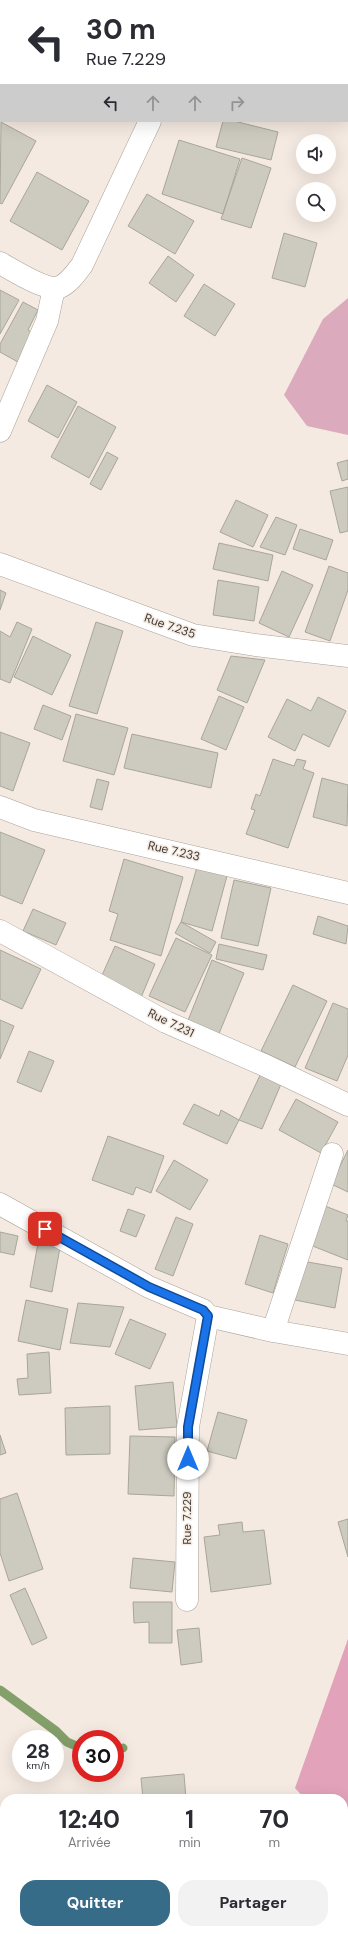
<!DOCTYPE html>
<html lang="fr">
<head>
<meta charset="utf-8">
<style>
	:root { --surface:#fff; --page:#f2f2f3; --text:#2b2b33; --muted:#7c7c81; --accent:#376c88 }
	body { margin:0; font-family:"DM Sans",sans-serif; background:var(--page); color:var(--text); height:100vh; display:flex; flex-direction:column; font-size:15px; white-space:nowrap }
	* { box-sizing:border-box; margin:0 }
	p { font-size:13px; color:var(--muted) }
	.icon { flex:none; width:22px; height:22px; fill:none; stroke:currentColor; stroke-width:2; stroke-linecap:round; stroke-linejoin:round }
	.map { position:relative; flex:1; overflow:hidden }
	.panel { position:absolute; left:0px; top:1794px; width:348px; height:140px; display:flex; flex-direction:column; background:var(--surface); border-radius:16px 16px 0 0; box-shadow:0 4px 16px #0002 }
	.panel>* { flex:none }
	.guide { position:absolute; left:0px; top:0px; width:348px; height:122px; box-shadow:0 4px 16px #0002; background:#fff; color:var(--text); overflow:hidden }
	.fabs { position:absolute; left:296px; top:134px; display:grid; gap:8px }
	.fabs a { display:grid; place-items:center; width:40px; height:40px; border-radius:50%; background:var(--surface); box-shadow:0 4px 16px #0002; font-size:20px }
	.speed { position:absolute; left:12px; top:1730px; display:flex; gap:8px; font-size:20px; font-weight:700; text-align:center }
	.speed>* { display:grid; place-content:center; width:52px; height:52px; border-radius:50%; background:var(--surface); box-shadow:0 4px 16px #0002; line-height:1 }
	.speed small { font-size:10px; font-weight:400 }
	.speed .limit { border:6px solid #d22; background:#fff; color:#111 }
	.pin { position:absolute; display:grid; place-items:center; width:34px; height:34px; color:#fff; margin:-17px; border-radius:8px; box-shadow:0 2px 6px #0006 }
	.me { position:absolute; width:44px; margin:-22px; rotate:0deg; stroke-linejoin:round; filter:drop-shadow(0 0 3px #0008) }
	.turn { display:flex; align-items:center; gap:14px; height:84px; padding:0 20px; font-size:18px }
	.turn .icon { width:52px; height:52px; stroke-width:2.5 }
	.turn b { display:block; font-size:28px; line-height:34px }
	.lanes { display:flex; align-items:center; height:38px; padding:0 20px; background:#0003; justify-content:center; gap:20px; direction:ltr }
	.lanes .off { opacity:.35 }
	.eta { display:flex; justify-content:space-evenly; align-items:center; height:68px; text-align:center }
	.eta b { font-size:24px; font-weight:700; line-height:28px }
	.action { display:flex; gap:8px; margin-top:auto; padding:8px 20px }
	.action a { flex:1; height:46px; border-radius:16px; background:var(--accent); color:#fff; font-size:16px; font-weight:700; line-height:46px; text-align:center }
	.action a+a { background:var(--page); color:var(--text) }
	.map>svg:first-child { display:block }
	.green { fill:#dbaabc }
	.forest { fill:#e2a2ba }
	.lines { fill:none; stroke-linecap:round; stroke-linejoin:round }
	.stream { stroke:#83a06b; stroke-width:9 }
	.building { fill:#cdcbbf; stroke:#a8a69a }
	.minor-casing { stroke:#aaa198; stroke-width:23 }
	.minor { stroke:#fff; stroke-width:22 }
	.route-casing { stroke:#114b97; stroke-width:10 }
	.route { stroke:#1a73e8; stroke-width:7 }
	.labels { text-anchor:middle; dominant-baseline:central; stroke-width:3; stroke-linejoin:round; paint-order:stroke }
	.street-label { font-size:12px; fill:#3c3834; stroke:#f5eae1 }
</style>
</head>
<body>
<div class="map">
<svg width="348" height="1934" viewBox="0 0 348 1934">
	<rect width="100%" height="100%" fill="#f5eae1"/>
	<path class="green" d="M348 298V435L307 426 284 395 323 319Z"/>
	<path class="forest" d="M348 1639V1848L343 1842V1799H305L295 1788Z"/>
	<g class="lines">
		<path class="stream" d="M0 1690 56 1731 67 1742 81 1748
			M115 1750 123 1748"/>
	</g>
	<path class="building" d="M341 0H348V47L347 1Z
		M1 26V105L0 104Z
		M223 121H234L278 132 271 160 216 147Z
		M1 122 36 141 2 204 0 203Z
		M179 140 240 159 223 214 162 194Z
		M242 158 271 168 251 228 221 219Z
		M37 172 89 201 62 250 10 221Z
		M147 194 194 221 175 254 128 226Z
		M284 233 317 243 305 287 272 278Z
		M168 256 194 275 176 302 149 283Z
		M204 284 235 304 215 336 184 316Z
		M0 290 19 300 0 334Z
		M23 302 38 310 28 330 40 337 25 366 0 352V344Z
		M47 385 77 402 58 438 28 421Z
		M78 406 116 427 89 478 51 457Z
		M107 452 118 458 101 490 90 484Z
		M348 460V479L342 481 337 463Z
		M348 487V531L340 533 330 491Z
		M236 500 268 515 253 547 220 532Z
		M276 517 297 525 285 555 260 547Z
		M300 529 333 540 326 560 293 549Z
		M219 543 273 555 268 581 213 569Z
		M329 566 348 573V590L330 641 305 632Z
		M282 571 313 585 289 637 259 623Z
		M218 580 259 587 254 621 213 615Z
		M0 590 6 593 0 610Z
		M17 622 32 629 10 683 0 679V631L10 637Z
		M96 622 123 631 97 714 69 706Z
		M33 636 71 655 52 695 14 677Z
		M231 656 265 660 247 703 217 690Z
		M219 696 244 707 226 750 201 739Z
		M318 697 346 711 329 747 303 734 295 751 268 737 287 699 311 711Z
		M43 705 71 716 62 740 34 729Z
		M76 714 128 728 114 775 63 761Z
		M0 732 30 743 13 791 0 786Z
		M132 734 218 753 211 788 124 768Z
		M273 759 294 766 297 759 306 761 303 769 314 773 288 848 246 834 255 810 251 809 256 794 260 796Z
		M322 778 348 785 347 826 313 817Z
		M97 779 109 782 102 810 90 807Z
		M0 832 45 850 22 904 0 895Z
		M124 859 183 877 161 956 110 940 118 914 109 911Z
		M197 867 227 876 212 931 181 922Z
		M234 880 271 888 258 946 221 938Z
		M33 909 66 923 56 945 23 931Z
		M318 916 348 926 346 944 313 934Z
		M181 922 216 942 210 953 175 933Z
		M176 938 212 955 185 1012 149 996Z
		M219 944 267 955 263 970 216 959Z
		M115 946 155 964 140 1000 99 982Z
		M0 950 41 969 22 1009 0 999Z
		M212 960 244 973 218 1036 187 1023Z
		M293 985 327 1001 295 1067 261 1051Z
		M333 1003 348 1009V1055L337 1081 305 1068Z
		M0 1020 14 1026 0 1059Z
		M29 1051 54 1061 41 1092 17 1082Z
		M262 1071 284 1077 262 1129 239 1120Z
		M296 1099 338 1122 321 1153 279 1130Z
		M194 1104 219 1116 221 1110 239 1120 227 1144 183 1124Z
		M108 1136 164 1156 151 1193 136 1187 133 1195 92 1180Z
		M348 1150V1192L331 1184Z
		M174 1160 208 1180 190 1210 156 1191Z
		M320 1204 348 1215 346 1221H348V1260L305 1243Z
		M128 1209 145 1215 136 1237 120 1231Z
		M176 1217 193 1224 173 1276 155 1269Z
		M0 1232 18 1236 14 1255 0 1252Z
		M260 1235 288 1244 273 1293 245 1284Z
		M39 1238 61 1242 52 1292 30 1287Z
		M302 1261 342 1268 335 1308 295 1300Z
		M26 1300 68 1309 60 1350 18 1341Z
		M78 1303 124 1307 110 1347 70 1343Z
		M130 1319 166 1334 150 1369 115 1354Z
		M49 1352 51 1393 19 1395 17 1379 28 1378 27 1354Z
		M173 1382 177 1427 139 1430 135 1386Z
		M110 1406V1454L66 1455 65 1408Z
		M218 1412 247 1420 236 1459 207 1451Z
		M0 1435 6 1453 0 1455Z
		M130 1436 175 1437 174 1496 128 1494Z
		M17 1493 43 1569 9 1581 0 1553V1499Z
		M348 1519V1557L338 1522Z
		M242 1522 243 1532 264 1530 271 1584 211 1592 204 1537 220 1535 218 1525Z
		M133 1558 175 1562 172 1592 130 1588Z
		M25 1588 47 1638 32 1645 10 1595Z
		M133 1602H172V1643H149V1622L134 1623Z
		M199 1628 202 1662 181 1665 177 1630Z
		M184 1774 186 1799H143L141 1778Z
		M5 1861V1879L0 1877V1871Z
		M0 1915 5 1916V1929H42L40 1934H0Z
		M75 1929H114L111 1934H84Z
		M178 1929H202L204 1934H164Z
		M248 1929H279L277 1934H246Z
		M287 1929H312L310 1934H285Z"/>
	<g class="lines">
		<g class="minor-casing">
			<path id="minor" d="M0 263C13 270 47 292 60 287 69 283 76 273 82 265L150 121
				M0 431 47 321 54 288
				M0 564 193 635 255 645 348 656
				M0 807 34 820 348 893
				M0 931 166 1022 262 1064 348 1105
				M0 1204 149 1287 203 1310 208 1316 188 1427 187 1600
				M208 1316 273 1331 348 1344
				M273 1331 332 1154"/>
		</g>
		<use href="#minor" class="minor"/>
	</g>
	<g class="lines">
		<g class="route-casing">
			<path id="route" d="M45 1229 149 1287 203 1310 208 1316 188 1427V1459"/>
		</g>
		<use href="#route" class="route"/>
	</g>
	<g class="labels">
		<g class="street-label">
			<text transform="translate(170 626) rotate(19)">Rue 7.235</text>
			<text transform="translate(174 851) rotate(13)">Rue 7.233</text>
			<text transform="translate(171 1023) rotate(26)">Rue 7.231</text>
			<text transform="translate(187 1518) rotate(-90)">Rue 7.229</text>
		</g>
	</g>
</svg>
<div class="fabs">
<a><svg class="icon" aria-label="sound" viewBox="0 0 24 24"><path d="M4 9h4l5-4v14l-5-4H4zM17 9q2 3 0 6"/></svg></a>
<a><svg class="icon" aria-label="search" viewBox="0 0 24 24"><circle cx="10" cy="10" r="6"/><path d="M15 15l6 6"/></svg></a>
</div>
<div class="speed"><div>28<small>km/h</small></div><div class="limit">30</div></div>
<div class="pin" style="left:45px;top:1229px;background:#d93025"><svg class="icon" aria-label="arrive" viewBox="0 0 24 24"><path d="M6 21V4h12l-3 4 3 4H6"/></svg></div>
<svg class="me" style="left:188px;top:1459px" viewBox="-20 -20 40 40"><circle r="19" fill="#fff"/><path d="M0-13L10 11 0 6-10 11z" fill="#1a73e8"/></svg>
<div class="guide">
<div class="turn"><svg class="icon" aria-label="left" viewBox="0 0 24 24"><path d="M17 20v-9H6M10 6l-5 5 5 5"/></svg><div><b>30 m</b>Rue 7.229</div></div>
<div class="lanes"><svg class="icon" aria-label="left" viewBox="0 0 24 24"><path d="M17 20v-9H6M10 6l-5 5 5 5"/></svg><svg class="icon off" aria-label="ahead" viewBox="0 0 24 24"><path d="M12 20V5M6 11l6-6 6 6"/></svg><svg class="icon off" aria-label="ahead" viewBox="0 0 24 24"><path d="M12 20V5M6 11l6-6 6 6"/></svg><svg class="icon off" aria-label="right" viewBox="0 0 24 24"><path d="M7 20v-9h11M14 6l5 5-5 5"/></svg></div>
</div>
<section class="panel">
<div class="eta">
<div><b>12:40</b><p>Arrivée</p></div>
<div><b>1</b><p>min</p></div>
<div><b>70</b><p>m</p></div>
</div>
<div class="action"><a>Quitter</a><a>Partager</a></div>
</section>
</div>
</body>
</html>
